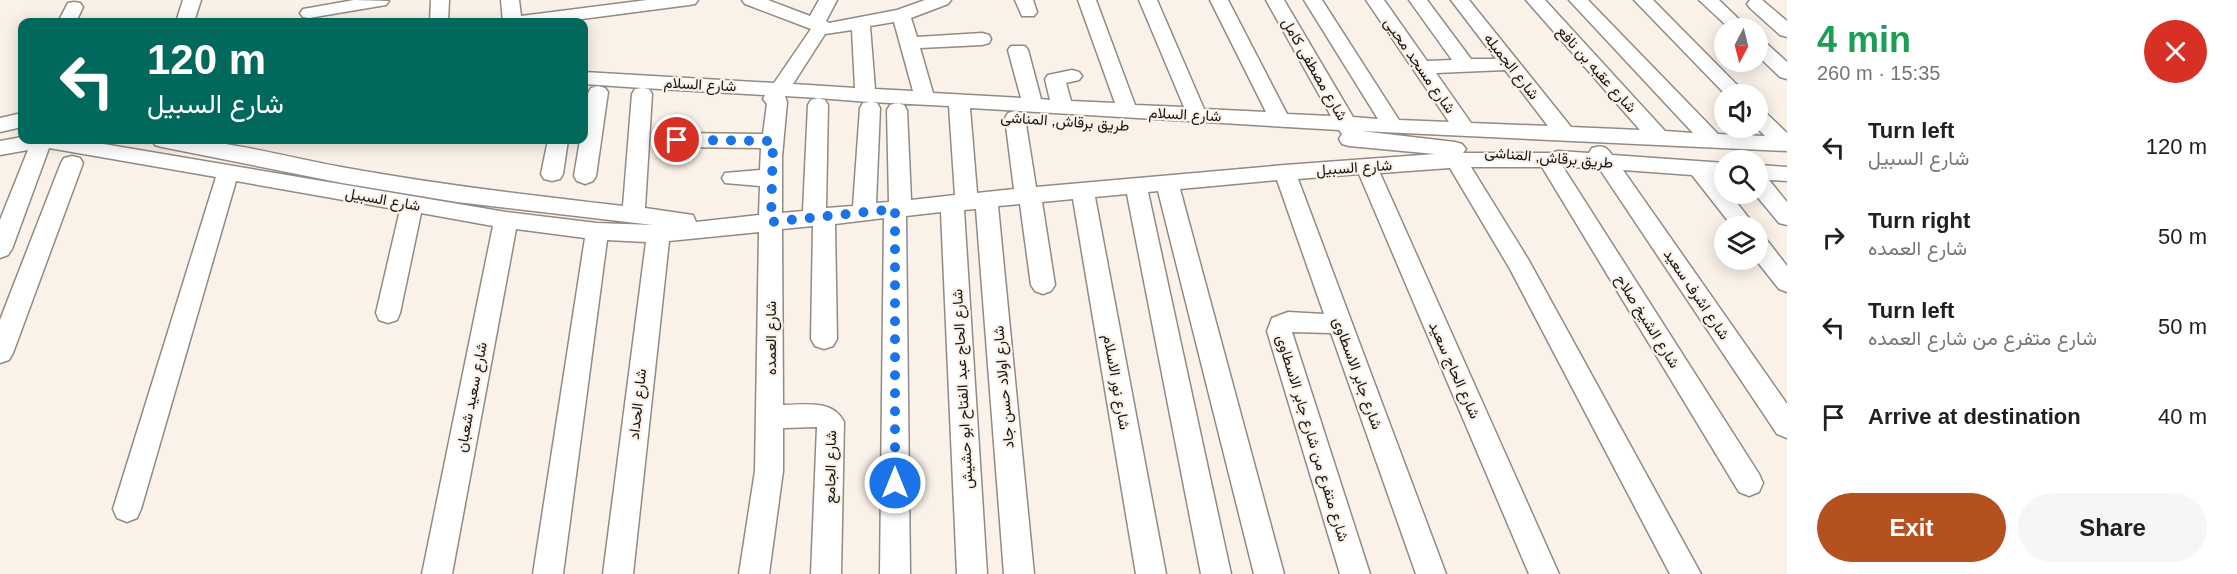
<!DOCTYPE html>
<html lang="en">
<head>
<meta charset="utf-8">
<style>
	:root { --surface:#fff; --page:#f6f6f6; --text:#202124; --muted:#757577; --accent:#b5501f }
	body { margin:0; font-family:Arial,Vazirmatn,sans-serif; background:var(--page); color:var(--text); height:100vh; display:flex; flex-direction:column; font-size:22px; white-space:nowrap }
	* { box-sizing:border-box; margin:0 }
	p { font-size:20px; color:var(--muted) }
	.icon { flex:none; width:33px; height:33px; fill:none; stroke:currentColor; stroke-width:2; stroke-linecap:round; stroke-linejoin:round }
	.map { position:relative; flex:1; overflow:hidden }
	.details { display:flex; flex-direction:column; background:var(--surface); width:450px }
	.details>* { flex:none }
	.banner { position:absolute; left:18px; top:18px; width:570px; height:126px; border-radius:12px; box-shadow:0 3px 15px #0003; background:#00695c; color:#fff; overflow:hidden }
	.needle { width:39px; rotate:187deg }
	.controls { position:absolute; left:1714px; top:18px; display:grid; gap:12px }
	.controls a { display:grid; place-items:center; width:54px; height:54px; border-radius:50%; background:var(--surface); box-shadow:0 3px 15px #0003; font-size:30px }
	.pin { position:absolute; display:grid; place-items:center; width:51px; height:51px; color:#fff; margin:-26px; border:3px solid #fff; border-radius:50%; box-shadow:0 2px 6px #0007 }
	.me { position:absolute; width:66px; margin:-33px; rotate:0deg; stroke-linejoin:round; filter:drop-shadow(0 0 4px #0008) }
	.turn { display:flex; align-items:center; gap:21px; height:126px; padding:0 30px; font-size:27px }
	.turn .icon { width:78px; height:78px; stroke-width:2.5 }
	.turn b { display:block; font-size:42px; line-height:51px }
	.round { display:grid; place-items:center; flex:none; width:63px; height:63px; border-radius:32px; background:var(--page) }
	.summary { display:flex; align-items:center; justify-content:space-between; height:102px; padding:0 30px }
	h1 { font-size:36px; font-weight:600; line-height:45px; color:#1e9e55 }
	.button { display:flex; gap:12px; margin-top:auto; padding:12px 30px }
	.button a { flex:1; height:69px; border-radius:36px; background:var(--accent); color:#fff; font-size:24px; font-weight:600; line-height:69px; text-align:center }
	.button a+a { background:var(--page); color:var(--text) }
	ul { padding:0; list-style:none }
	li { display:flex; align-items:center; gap:18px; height:90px; padding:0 30px }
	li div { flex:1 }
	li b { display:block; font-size:22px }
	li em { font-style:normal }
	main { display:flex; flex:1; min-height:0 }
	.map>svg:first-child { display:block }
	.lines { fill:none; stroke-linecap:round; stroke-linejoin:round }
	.minor-casing { stroke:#928a83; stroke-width:3 }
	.minor { fill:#fff; fill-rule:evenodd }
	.route { stroke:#1a73e8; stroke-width:10; stroke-dasharray:0 18 }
	.labels { text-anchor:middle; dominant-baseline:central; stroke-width:4.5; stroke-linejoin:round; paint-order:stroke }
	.street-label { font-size:15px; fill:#161310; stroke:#faf1e9 }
</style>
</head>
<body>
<main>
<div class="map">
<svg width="1787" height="574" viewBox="0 0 1787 574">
	<rect width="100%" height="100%" fill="#faf1e9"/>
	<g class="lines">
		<g class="minor-casing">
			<path id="minor" d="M183 0H201L194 22H176Z
				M354 0 389 1 386 5 380 6 309 18 303 17 300 13 303 9 309 8Z
				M431 0H449L448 22H430Z
				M501 0H519L521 16 647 0H698L695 4 689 5 559 22H503Z
				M742 0H768L810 16 819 0H837L826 21 829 23 897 10 925 0H951L948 4 911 18 917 37 982 33 989 35 991 39 989 43 982 45 920 48 933 93 1021 98 1008 50 1011 46H1025L1028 50 1041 99 1050 100 1045 79 1048 75 1072 70 1079 72 1082 76 1079 80 1066 83 1071 101 1115 103 1078 0H1096L1135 105 1184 107 1139 0H1157L1204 109 1266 112 1210 0H1228L1287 114 1331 116 1266 0H1284L1353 117 1378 119 1304 0H1322L1399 120 1449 122 1366 0H1384L1427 61 1452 60 1409 0H1427L1471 59H1496L1451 0H1469L1571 127 1640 130 1526 0H1545L1665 131 1693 133 1569 0H1588L1718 134 1765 136 1757 128 1758 110 1765 112 1787 133V151L1361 131 1455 142 1462 144 1466 149 1463 153H1551L1558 151 1589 153 1592 148C1602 145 1606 146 1612 155L1725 163V177H1717L1725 187V194H1730L1755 226H1732L1692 175 1623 170 1787 404V438L1777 434 1599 168 1563 167 1759 474 1763 483 1759 492 1749 496 1739 492 1542 167H1471L1528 259 1701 574H1670L1510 269 1450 168 1380 173 1559 574H1529L1359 174 1298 179 1446 574H1416L1331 333 1292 332 1370 574H1340L1267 331 1272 318 1288 312 1324 314 1277 180 1180 189 1284 574H1254L1158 191 1148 192 1231 574H1201L1127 194 1095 197 1166 574H1136L1073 199 1042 202 1055 285 1051 291 1043 294 1035 291 1031 285 1020 204 998 206 1034 574H1004L976 209 964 210 987 574H957L941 212 906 216 910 574H880L884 218 835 224 837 339 833 346 824 349 815 346 811 339 813 226 782 229 783 405C804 405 833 399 844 422L841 574H811L817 427 783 428V471L769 574H739L755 471 759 232 669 241 633 574H603L646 242 607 240 563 574H533L585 238 516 229 452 574H422L493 226 421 213 400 313 397 320 388 323 379 320 376 313 400 210 236 181 141 509 137 518 127 522 117 518 113 509 216 177 49 148 12 249 8 255 0 258V220L28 150 0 155V141L22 137V140H80L506 212 597 223 653 225 457 202 342 183 162 147 155 145 152 140C207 134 284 157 341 167 434 184 528 195 623 206L632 94 635 89 642 88 584 84V72L774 83 811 29 745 4ZM894 22 913 91 875 89 870 26ZM852 30 855 88 793 84 825 34ZM1505 70 1548 126 1471 123 1436 73ZM643 88 765 95 763 99 767 104 763 134 677 133 670 135 667 140 670 145 677 147 761 148 760 170 725 173 722 178 725 183 760 186 759 215 696 222 693 215 645 208 652 94 649 89ZM785 96 818 98 811 100 808 105 803 211 782 213V157L787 102ZM818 98 869 102 863 103 860 108 853 206 826 208 828 105 825 100ZM871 102 949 106 955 195 911 200 907 110 904 105 897 103 890 105 887 110 889 202 876 203 880 108 877 103ZM970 108 1339 130 1342 134 1339 139 1342 144 1349 146 1435 154 1285 165 1036 187 1025 118 1022 113 1015 111 1008 113 1005 118 1014 189 977 193Z
				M1015 0H1033L1037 12 1034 16H1022Z
				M1634 0H1653L1746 94H1725Z
				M1699 0H1719L1748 28H1729Z
				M1750 0H1762L1787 21V37L1780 35 1750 8 1747 4Z
				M74 2 80 3 83 7 76 22H58L68 3Z
				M1758 40 1765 42 1787 62V79L1780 77 1758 56Z
				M598 86 605 88 608 92 596 176 593 181 585 184 577 181 574 176 580 140H584C584 124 582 101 591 88Z
				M22 113V127L0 132V118Z
				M548 140H568L563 174 560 179 552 181 544 179 541 174Z
				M72 156 80 158 83 163 13 353 9 360 0 363V320L61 163 64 158Z
				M1758 165 1787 167V181L1769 180 1787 202V225L1779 223 1755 194H1758Z
				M1758 236 1766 239 1787 266V292L1779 289 1756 260H1758Z"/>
		</g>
		<use href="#minor" class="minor"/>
	</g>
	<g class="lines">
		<path class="route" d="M677 140 773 141 771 222 895 209V483"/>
	</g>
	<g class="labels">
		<g class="street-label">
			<text transform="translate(1420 65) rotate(55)">شارع مسجد محيى</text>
			<text transform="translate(1512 66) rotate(52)">شارع الجميله</text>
			<text transform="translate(1315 69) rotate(60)">شارع مصطفى كامل</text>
			<text transform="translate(1597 69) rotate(48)">شارع عقبه بن نافع</text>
			<text transform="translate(700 84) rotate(3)">شارع السلام</text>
			<text transform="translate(1185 114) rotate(3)">شارع السلام</text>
			<text transform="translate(1065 121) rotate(4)">طريق برقاش, المناشى</text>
			<text transform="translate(1549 157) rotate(5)">طريق برقاش, المناشى</text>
			<text transform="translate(1354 167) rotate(-4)">شارع السبيل</text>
			<text transform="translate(383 199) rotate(10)">شارع السبيل</text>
			<text transform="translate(1697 294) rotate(56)">شارع اشرف سعيد</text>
			<text transform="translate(1648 321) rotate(58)">شارع الشيخ صلاح</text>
			<text transform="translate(770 338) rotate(-90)">شارع العمده</text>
			<text transform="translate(1455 370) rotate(66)">شارع الحاج سعيد</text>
			<text transform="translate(1358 373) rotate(70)">شارع جابر الاسطاوى</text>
			<text transform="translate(1117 382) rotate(80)">شارع نور الاسلام</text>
			<text transform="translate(1003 387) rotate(-95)">شارع اولاد حسن جاد</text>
			<text transform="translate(962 389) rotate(-93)">شارع الحاج عبد الفتاح ابو حشيش</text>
			<text transform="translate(471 397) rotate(-79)">شارع سعيد شعبان</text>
			<text transform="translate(637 404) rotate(-84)">شارع الحداد</text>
			<text transform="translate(1313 438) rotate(73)">شارع متفرع من شارع جابر الاسطاوى</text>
			<text transform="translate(830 467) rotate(-89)">شارع الجامع</text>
		</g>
	</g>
</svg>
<div class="controls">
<a><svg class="needle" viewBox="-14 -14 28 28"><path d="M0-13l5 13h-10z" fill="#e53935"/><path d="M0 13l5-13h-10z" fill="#757577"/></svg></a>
<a><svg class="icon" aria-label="sound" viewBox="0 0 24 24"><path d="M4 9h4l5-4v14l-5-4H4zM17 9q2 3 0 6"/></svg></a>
<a><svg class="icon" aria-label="search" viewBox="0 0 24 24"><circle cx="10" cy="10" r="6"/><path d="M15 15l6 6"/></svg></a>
<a><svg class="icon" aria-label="layers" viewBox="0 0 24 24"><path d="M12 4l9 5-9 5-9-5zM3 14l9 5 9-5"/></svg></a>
</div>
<div class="pin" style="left:677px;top:140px;background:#d93025"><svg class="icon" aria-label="arrive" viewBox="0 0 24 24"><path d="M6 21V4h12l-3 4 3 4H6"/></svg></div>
<svg class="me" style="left:895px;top:483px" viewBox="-20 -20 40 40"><circle r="17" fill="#1a73e8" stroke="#fff" stroke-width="3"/><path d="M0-11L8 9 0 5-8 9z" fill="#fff"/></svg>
<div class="banner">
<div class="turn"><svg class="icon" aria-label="left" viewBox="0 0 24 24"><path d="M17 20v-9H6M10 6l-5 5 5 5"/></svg><div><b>120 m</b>شارع السبيل</div></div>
</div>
</div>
<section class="details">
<div class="summary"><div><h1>4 min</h1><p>260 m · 15:35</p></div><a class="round" style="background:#d93025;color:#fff"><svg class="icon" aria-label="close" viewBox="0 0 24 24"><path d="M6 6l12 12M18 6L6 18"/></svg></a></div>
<ul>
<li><svg class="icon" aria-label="left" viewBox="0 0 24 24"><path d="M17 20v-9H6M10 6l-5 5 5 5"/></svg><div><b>Turn left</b><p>شارع السبيل</p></div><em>120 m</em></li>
<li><svg class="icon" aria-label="right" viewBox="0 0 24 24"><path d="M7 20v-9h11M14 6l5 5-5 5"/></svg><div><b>Turn right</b><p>شارع العمده</p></div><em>50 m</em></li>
<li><svg class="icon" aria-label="left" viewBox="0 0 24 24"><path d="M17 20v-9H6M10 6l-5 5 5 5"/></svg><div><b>Turn left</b><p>شارع متفرع من شارع العمده</p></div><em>50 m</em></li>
<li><svg class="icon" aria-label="arrive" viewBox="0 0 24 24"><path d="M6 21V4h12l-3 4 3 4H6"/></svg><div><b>Arrive at destination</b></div><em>40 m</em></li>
</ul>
<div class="button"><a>Exit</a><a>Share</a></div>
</section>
</main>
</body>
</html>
